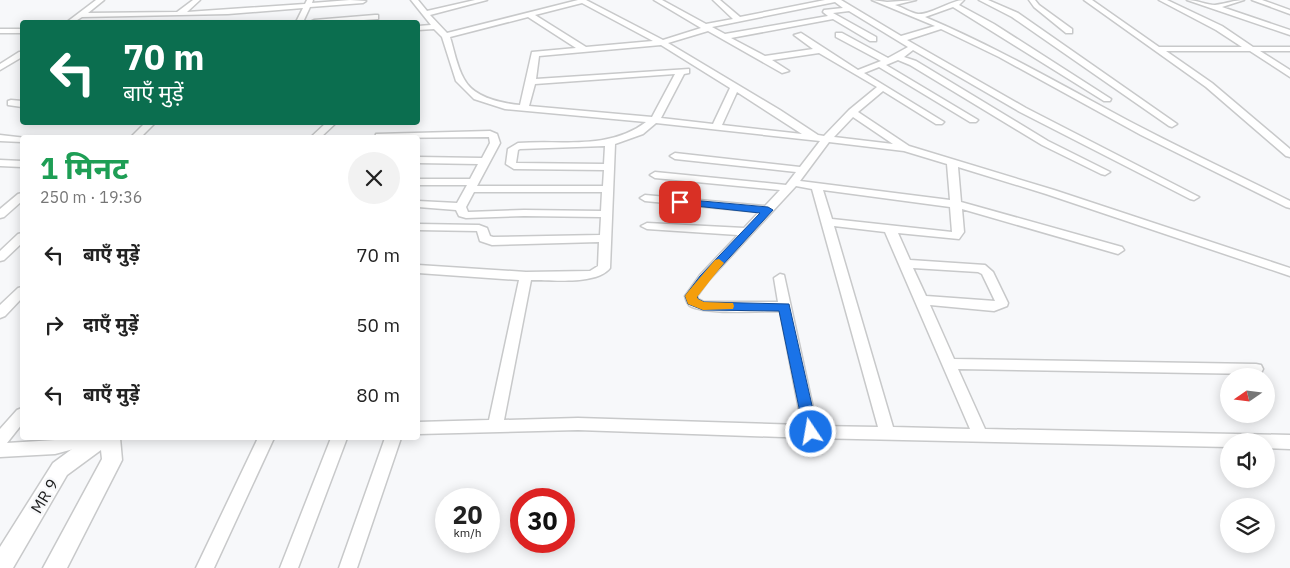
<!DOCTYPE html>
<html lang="hi">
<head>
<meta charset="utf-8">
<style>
	:root { --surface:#fff; --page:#f2f2f2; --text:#222; --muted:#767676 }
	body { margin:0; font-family:"IBM Plex Sans","Noto Sans Devanagari",sans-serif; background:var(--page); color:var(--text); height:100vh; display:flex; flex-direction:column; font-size:19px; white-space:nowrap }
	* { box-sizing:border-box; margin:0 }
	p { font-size:16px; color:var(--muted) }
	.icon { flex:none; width:28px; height:28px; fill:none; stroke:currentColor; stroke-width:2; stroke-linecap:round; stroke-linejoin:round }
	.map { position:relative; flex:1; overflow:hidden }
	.side { position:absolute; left:20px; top:135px; width:400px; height:305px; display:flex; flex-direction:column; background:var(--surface); border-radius:5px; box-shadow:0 2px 12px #0003 }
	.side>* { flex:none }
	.banner { position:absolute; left:20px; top:20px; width:400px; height:105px; border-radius:5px; box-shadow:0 2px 12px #0003; background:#0b6e4f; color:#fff; overflow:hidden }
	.needle { width:32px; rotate:256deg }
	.controls { position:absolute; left:1220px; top:368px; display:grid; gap:10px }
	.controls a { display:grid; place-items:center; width:55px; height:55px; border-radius:50%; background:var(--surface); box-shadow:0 2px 12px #0003; font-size:25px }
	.speed { position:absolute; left:435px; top:488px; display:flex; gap:10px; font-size:25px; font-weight:700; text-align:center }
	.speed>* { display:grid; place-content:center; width:65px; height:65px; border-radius:50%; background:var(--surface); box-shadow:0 2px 12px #0003; line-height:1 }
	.speed small { font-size:12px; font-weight:400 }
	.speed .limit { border:8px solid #d22; background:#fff; color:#111 }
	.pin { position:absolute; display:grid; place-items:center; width:42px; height:42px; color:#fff; margin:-21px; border-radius:10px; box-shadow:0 2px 8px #0006 }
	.me { position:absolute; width:55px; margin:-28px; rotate:348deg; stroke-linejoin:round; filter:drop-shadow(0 0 4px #0008) }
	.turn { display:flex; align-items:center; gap:18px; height:105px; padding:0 20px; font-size:22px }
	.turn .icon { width:65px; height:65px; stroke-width:2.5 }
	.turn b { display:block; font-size:35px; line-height:42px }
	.round { display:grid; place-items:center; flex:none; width:52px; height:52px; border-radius:26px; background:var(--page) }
	.overview { display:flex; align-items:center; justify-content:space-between; height:85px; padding:0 20px }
	h1 { font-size:30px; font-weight:700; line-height:38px; color:#1e9e55 }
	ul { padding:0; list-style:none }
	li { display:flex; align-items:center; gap:15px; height:70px; padding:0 20px }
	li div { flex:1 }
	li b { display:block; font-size:19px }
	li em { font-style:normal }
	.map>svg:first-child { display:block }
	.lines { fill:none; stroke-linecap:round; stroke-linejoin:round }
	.minor-casing { stroke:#c8c9ca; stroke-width:3 }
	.tertiary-casing { stroke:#c8c9ca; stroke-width:3 }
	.minor { fill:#fff; fill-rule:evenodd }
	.tertiary { fill:#fff; fill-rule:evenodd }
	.route { fill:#1a73e8; stroke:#114b97 }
	.slow { fill:#f59e0b }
	.labels { text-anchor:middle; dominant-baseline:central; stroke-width:5; stroke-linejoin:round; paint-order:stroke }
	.near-street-label { font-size:16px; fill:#1e1f1f; stroke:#f7f8fa }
</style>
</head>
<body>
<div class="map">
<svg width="1290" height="568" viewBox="0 0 1290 568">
	<rect width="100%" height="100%" fill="#f7f8fa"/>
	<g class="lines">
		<g class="minor-casing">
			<path id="minor" d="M96 0H104L88 13 177 12 193 0H200L187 12 305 4 307 0H313L312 3 350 0 366 1 363 3 310 7 303 22H296L303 8 228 14 82 17 74 22H67Z
				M411 0H418L427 11 475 0H487L430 15 447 33 578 0H586L663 40 701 28 654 0H662L706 24 733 19 713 0H720L740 17 825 0H841L901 36 935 26 872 0 887 2 916 0 895 5C902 7 911 13 918 14 931 15 951 0 964 0L959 5 994 24 1111 99 1110 101H1104L953 7 925 17C994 46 1060 84 1127 120 1180 148 1236 174 1290 201V208L1286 207 1141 135 999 57 941 29 907 40 1026 108 1199 197 1194 200 1190 199 1020 112 913 50 904 57 916 61 1048 141 1110 172 1105 175 1101 174 1042 145 910 65 898 60 886 65 978 120 976 122H970L879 67 864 73 944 122 942 124H936L883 91 858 112 909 146 1054 190 1290 268V276L1046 194 958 167 961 202 1122 247 1124 250 1118 254 962 209 964 232 959 239 898 233 910 260 985 265 993 272 1008 303 1007 306 994 311 930 305 954 359 1256 364 1261 365 1263 369 1261 373 1256 374 958 369 985 429 1290 435V449L1266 448V441H1229V447L811 438 578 430 418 434V422L489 420 519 280 418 273V265L526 272 590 271 598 266 599 242 492 245 480 241 477 231 418 230V224L479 225 487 228 490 236 493 237 600 235 601 217 524 216 466 218 459 216 456 210 418 207V201L457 203 467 185H418V179H470L478 164 418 163V157L482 158 490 143 489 137 375 138 376 134 490 131 497 134 500 143 477 186H603L604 170 514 169 506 164 508 149 518 143C561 140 610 150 646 122L505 109 474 99 456 81 442 37 434 29 418 30V26L431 25ZM835 2 843 8 824 10 823 12 828 16 725 34 712 27ZM582 3 653 41 586 47 535 15ZM849 11 908 47 888 58 842 33H836V37L881 61 858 70 801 33 794 35 813 49 765 56 731 38 833 19 870 41H876V37L833 13ZM528 17 576 48 532 52 520 105C501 103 474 98 464 79 457 67 454 50 450 37ZM708 31 782 73 789 71 772 60 819 53 877 87 849 110 824 136 818 135 780 110 668 43ZM661 45 730 88 713 124 661 118 684 74 689 73V69L536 79 539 56ZM675 74 652 117 529 106 535 84ZM737 92 802 134 722 125ZM853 117 893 144 834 137ZM656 123 820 141 800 167 675 153 670 156 675 159 796 172 786 185 655 172 650 175 655 178 780 190 765 206 645 195 640 198 645 201 759 212 744 228 647 223 641 226 647 229 738 235 700 275 685 296C686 300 687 304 690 306 706 315 760 311 780 311L802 425 578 418 504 420 531 280C552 280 597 285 610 268L615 144 643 134ZM829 142 904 151 947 164 950 200 800 181ZM605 146 604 164 516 163 518 150 520 149ZM796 186 812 189 878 427 817 426 784 275 780 274 774 278 778 302H704L698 299 697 296 708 281ZM823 190 950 207 952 232 832 219ZM474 192H602L601 211 524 210 468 212 466 207ZM834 226 885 232 970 429 893 427ZM913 268 978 272 982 274 995 301 926 296Z
				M979 0H988L1018 13 1177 124 1172 127 1169 126 1012 17Z
				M1029 0H1035L1039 5 1072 29V33H1066L1034 7Z
				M1084 0H1092L1159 47H1242L1216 30 1159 0H1167L1222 26 1253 47H1290V51H1260L1290 70V77L1250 51H1166L1212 83 1290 149V157L1286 156 1206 87Z
				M1187 0C1196 0 1207 5 1215 5 1225 4 1234 0 1244 0L1222 7 1290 30V35Z
				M1252 0H1262L1290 10V14Z
				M375 15H378V19L335 22H310L314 20Z
				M0 29H22V33H0Z
				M19 52H22V57L0 70V64Z
				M11 100 22 101V107L8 105V101Z
				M146 122H156L140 138H130Z
				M327 122H337L320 138H310Z
				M0 135 26 138H22V142L0 141Z
				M0 160 22 161V167L0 166Z
				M22 193V201L4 217 0 218V209L18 194Z
				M22 233V243L4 260 0 261V251L18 234Z
				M22 287V298L5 316 0 318V305L18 288Z
				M22 408V424L7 443 55 440 67 438H99L96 443 55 454 0 457V429L17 410Z
				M258 438H274L214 568H196Z
				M331 438H347L298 568H280Z
				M385 438H401L357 568H339Z"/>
		</g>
		<g class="tertiary-casing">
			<path id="tertiary" d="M87 438H120L122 460 67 568H43L102 459 101 450 67 475 13 568H0V547L53 463Z"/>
		</g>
		<use href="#minor" class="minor"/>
		<use href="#tertiary" class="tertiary"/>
	</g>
	<path class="route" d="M680 199 768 207 773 210 708 281 697 296 698 299 704 302 789 304 818 432 816 436 811 438 806 436 804 432 779 311 703 310 688 304 685 296 700 276 760 213 677 204V200Z"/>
	<path class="slow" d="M719 259 724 263 697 297 698 299 704 302 733 303 734 306 733 309 703 310 688 304 685 296 687 293 715 260Z"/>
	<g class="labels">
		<g class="near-street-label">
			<text transform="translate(44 496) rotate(-59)">MR 9</text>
		</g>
	</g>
</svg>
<div class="controls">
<a><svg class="needle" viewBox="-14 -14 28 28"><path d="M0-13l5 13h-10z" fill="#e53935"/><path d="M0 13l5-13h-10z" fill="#767676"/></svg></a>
<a><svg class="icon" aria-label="sound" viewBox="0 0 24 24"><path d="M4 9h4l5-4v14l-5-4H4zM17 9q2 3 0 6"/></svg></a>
<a><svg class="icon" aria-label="layers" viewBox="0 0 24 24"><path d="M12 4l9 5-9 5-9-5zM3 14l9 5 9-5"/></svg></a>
</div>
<div class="speed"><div>20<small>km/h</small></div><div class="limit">30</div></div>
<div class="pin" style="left:680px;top:202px;background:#d93025"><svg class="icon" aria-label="arrive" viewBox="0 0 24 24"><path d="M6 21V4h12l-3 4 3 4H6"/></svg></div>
<svg class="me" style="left:811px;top:432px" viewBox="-20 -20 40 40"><circle r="17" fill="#1a73e8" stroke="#fff" stroke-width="3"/><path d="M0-11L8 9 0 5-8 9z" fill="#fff"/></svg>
<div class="banner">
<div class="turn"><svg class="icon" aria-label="left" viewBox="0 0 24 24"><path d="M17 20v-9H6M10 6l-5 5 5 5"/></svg><div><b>70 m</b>बाएँ मुड़ें</div></div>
</div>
<section class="side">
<div class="overview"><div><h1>1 मिनट</h1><p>250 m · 19:36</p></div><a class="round"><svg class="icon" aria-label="close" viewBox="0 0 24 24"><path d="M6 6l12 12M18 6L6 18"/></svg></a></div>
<ul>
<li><svg class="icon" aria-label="left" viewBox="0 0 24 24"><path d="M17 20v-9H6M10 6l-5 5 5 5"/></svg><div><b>बाएँ मुड़ें</b></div><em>70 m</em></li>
<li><svg class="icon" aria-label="right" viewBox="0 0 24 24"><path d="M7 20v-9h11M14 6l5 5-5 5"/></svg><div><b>दाएँ मुड़ें</b></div><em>50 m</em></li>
<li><svg class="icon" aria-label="left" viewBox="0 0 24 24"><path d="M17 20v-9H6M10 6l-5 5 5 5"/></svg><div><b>बाएँ मुड़ें</b></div><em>80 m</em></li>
</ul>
</section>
</div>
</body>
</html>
